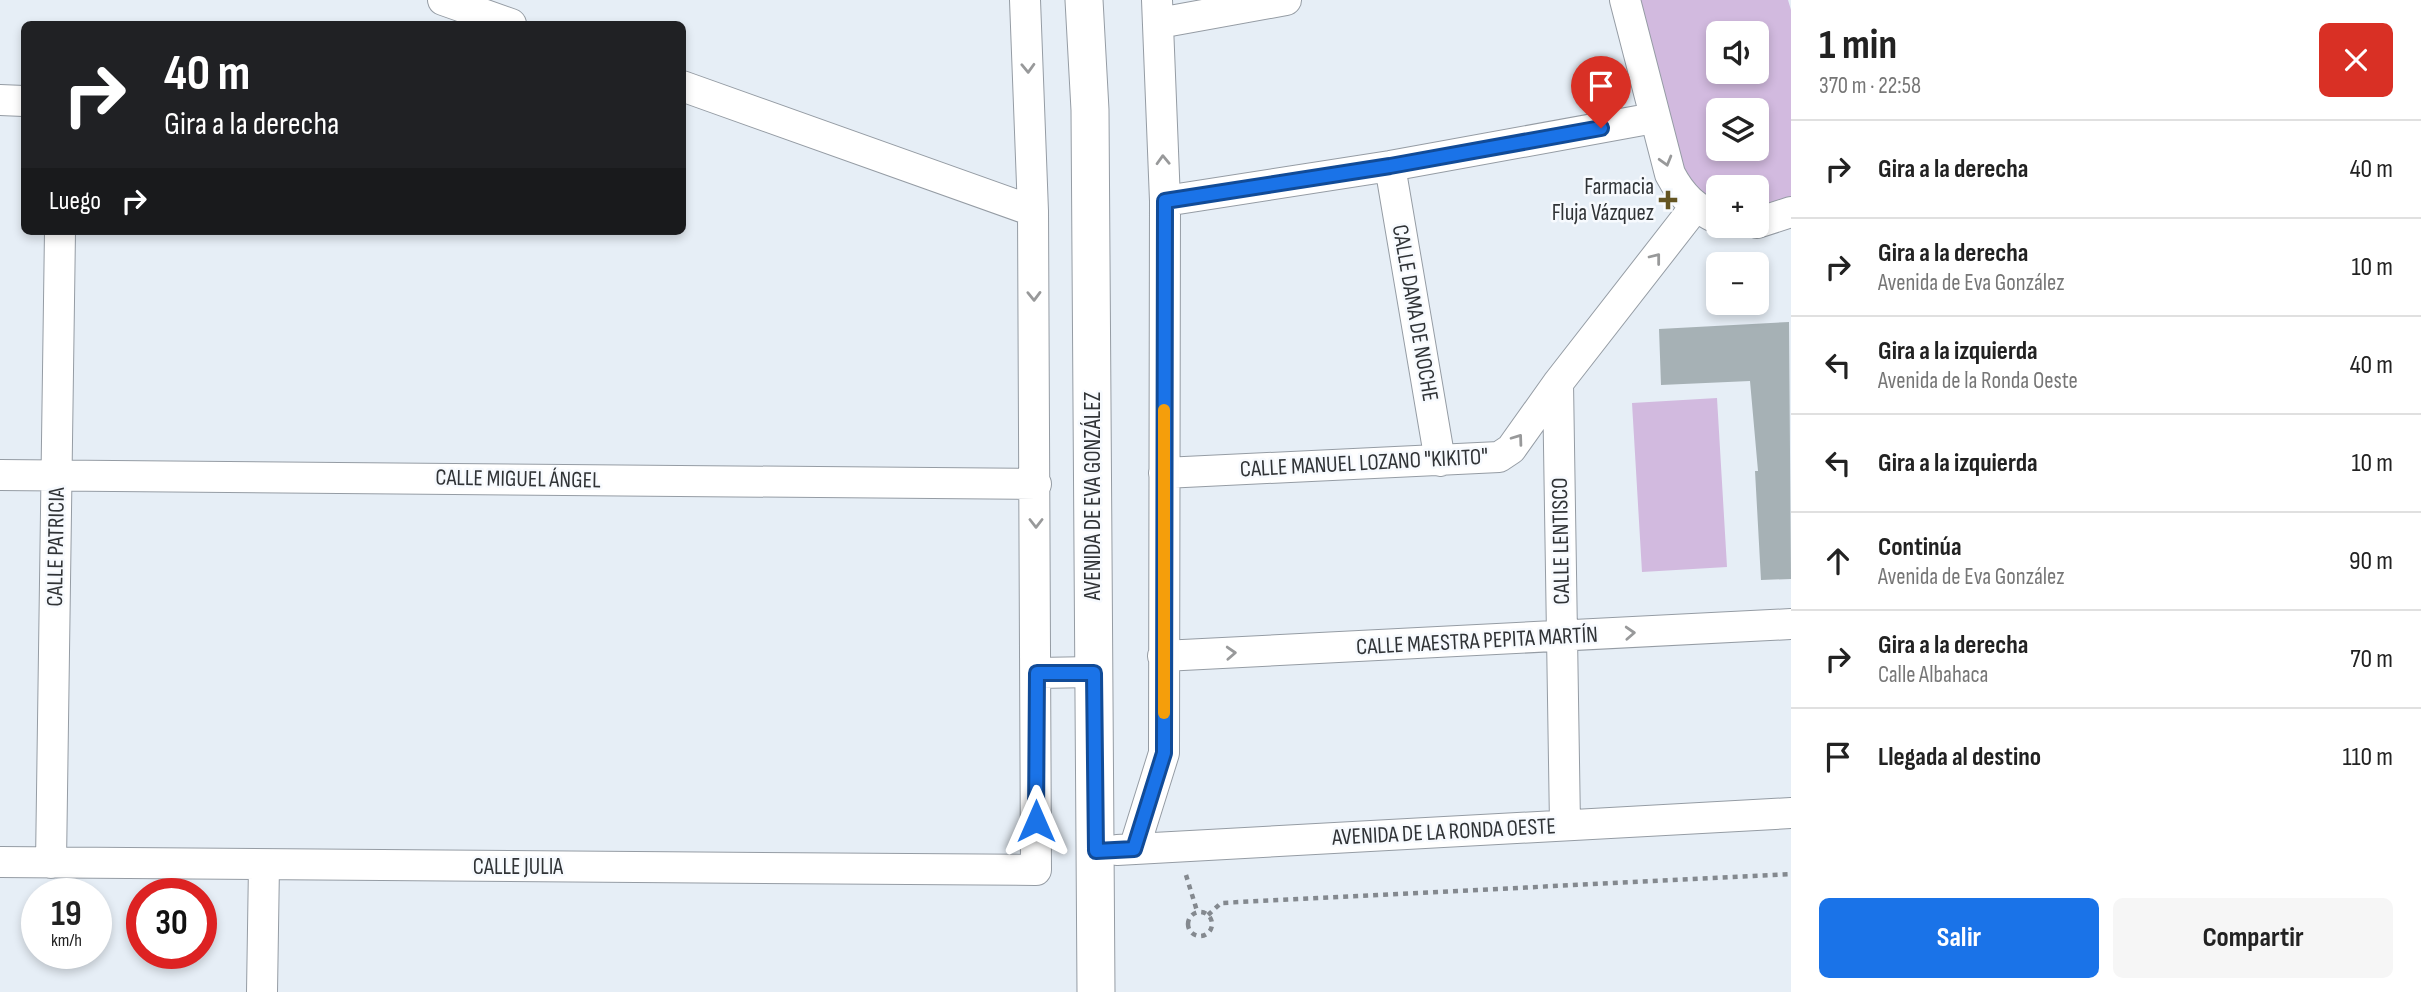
<!DOCTYPE html>
<html lang="es">
<head>
<meta charset="utf-8">
<style>
	:root { --surface:#fff; --page:#f6f6f6; --text:#222; --muted:#767676; --line:#e0e0e0; --accent:#1a73e8 }
	body { margin:0; font-family:"Sofia Sans Condensed",sans-serif; background:var(--page); color:var(--text); height:100vh; display:flex; flex-direction:column; font-size:26px; white-space:nowrap }
	* { box-sizing:border-box; margin:0 }
	p { font-size:23px; color:var(--muted) }
	.icon { flex:none; width:38px; height:38px; fill:none; stroke:currentColor; stroke-width:2; stroke-linecap:round; stroke-linejoin:round }
	.map { position:relative; flex:1; overflow:hidden }
	.panel { display:flex; flex-direction:column; background:var(--surface); width:630px }
	.panel>* { flex:none }
	.guide { position:absolute; left:21px; top:21px; width:665px; height:214px; border-radius:10px; box-shadow:0 4px 10px #0003; background:#202124; color:#fff; overflow:hidden }
	.controls { position:absolute; left:1706px; top:21px; display:grid; gap:14px }
	.controls a { display:grid; place-items:center; width:63px; height:63px; border-radius:10px; background:var(--surface); box-shadow:0 4px 10px #0003; font-size:35px }
	.speed { position:absolute; left:21px; top:878px; display:flex; gap:14px; font-size:35px; font-weight:700; text-align:center }
	.speed>* { display:grid; place-content:center; width:91px; height:91px; border-radius:50%; background:var(--surface); box-shadow:0 4px 10px #0003; line-height:1 }
	.speed small { font-size:18px; font-weight:400 }
	.speed .limit { border:10px solid #d22; background:#fff; color:#111 }
	.pin { position:absolute; display:grid; place-items:center; width:60px; height:60px; color:#fff; margin:-72px -30px; border-radius:50% 50% 50% 0; rotate:-45deg; box-shadow:0 0 7px #0007 }
	.pin .icon { rotate:45deg }
	.me { position:absolute; width:77px; margin:-38px; rotate:0deg; stroke-linejoin:round; filter:drop-shadow(0 0 5px #0008) }
	.turn { display:flex; align-items:center; gap:24px; height:147px; padding:0 28px; font-size:32px }
	.turn .icon { width:91px; height:91px; stroke-width:2.5 }
	.turn b { display:block; font-size:49px; line-height:60px }
	.then { display:flex; align-items:center; height:66px; padding:0 28px; background:#0003; gap:14px; font-size:26px }
	.round { display:grid; place-items:center; flex:none; width:74px; height:74px; border-radius:10px; background:var(--page) }
	.overview { display:flex; align-items:center; justify-content:space-between; height:119px; padding:0 28px }
	h1 { font-size:42px; font-weight:700; line-height:52px }
	.cta { display:flex; gap:14px; margin-top:auto; padding:14px 28px }
	.cta a { flex:1; height:80px; border-radius:10px; background:var(--accent); color:#fff; font-size:28px; font-weight:700; line-height:80px; text-align:center }
	.cta a+a { background:var(--page); color:var(--text) }
	ul { padding:0; list-style:none }
	li { display:flex; align-items:center; gap:21px; height:98px; padding:0 28px; border-top:2px solid var(--line) }
	li div { flex:1 }
	li b { display:block; font-size:26px }
	li em { font-style:normal }
	main { display:flex; flex:1; min-height:0 }
	.map>svg:first-child { display:block }
	.green { fill:#d2badf; fill-rule:evenodd }
	.building { fill:#a6b1b5 }
	.lines { fill:none; stroke-linecap:round; stroke-linejoin:round }
	.minor-casing { stroke:#959ca4; stroke-width:32 }
	.major-casing { stroke:#959ca4; stroke-width:39 }
	.path { stroke:#84898f; stroke-width:4.5; stroke-dasharray:5 5; stroke-linecap:butt }
	.minor { stroke:#fff; stroke-width:30 }
	.major { stroke:#fff; stroke-width:37 }
	.oneway { stroke:#98999a }
	.route-casing { stroke:#114b97; stroke-width:18 }
	.route { stroke:#1a73e8; stroke-width:12 }
	.slow { stroke:#f59e0b; stroke-width:12 }
	.poi-dot { fill:#635421; stroke:#f7fafe; stroke-width:2.5 }
	.labels { text-anchor:middle; dominant-baseline:central; stroke-width:5; stroke-linejoin:round; paint-order:stroke }
	.poi-label { font-size:23px; fill:#303336; stroke:#f7fafe; text-anchor:end }
	.street-label { font-size:23px; fill:#303336; stroke:#f7fafe }
</style>
</head>
<body>
<main>
<div class="map">
<svg width="1791" height="992" viewBox="0 0 1791 992">
	<rect width="100%" height="100%" fill="#e6eef6"/>
	<path class="green" d="M1639 0H1788L1791 10V196L1784 202 1757 209V187H1718V203L1695 187 1683 170ZM1718 33H1757V72H1718ZM1718 110H1757V149H1718Z
		M1717 398 1727 567 1642 572 1632 403Z"/>
	<path class="building" d="M1789 322 1791 579 1761 580 1755 471H1758L1750 381 1661 385 1659 329Z"/>
	<g class="lines">
		<g class="minor-casing">
			<path id="minor" d="M443 0 511 24
				M1625 0 1670 174C1682 197 1695 208 1718 219
				M1159 23 1286 0
				M682 86 1033 211
				M0 100 24 101
				M1390 166 1440 461
				M1165 201 1390 166 1654 118
				M1757 223 1791 212
				M1558 383 1565 825
				M1164 473 1499 457 1511 449 1558 383 1695 207
				M0 475 1036 484
				M1163 656 1791 624
				M1037 673 1094 672
				M1134 849 1164 753 1165 201 1157 0
				M1117 850 1791 813
				M0 862 1036 870 1033 211 1025 0
				M51 863 60 231
				M262 992 264 865"/>
		</g>
		<g class="major-casing">
			<path id="major" d="M1084 0 1090 110 1096 992"/>
		</g>
		<path class="path" d="M1186 875 1197 911
			M1188 924a12 12 0 1 1 24 0a12 12 0 1 1-24 0Z
			M1208 915 1221 903 1791 874"/>
		<use href="#minor" class="minor"/>
		<use href="#major" class="major"/>
	</g>
	<defs><path id="oneway-chevron" d="M-2-3.5L2.5 0L-2 3.5" fill="none" stroke-width="1.6" stroke-linecap="round" stroke-linejoin="round" transform="scale(1.75)"/></defs>
	<g class="oneway">
		<use href="#oneway-chevron" transform="translate(1028 68) rotate(88)"/>
		<use href="#oneway-chevron" transform="translate(1163 160) rotate(-92)"/>
		<use href="#oneway-chevron" transform="translate(1666 161) rotate(74)"/>
		<use href="#oneway-chevron" transform="translate(1656 258) rotate(-52)"/>
		<use href="#oneway-chevron" transform="translate(1034 296) rotate(89)"/>
		<use href="#oneway-chevron" transform="translate(1518 439) rotate(-54)"/>
		<use href="#oneway-chevron" transform="translate(1036 523) rotate(90)"/>
		<use href="#oneway-chevron" transform="translate(1630 633) rotate(-3)"/>
		<use href="#oneway-chevron" transform="translate(1231 653) rotate(-3)"/>
	</g>
	<g class="lines">
		<g class="route-casing">
			<path id="route" d="M1036 821 1037 673H1094L1096 851 1134 849 1164 753 1165 201 1390 166 1601 128"/>
		</g>
		<use href="#route" class="route"/>
		<path class="slow" d="M1164 713V410"/>
	</g>
	<path class="poi-dot" d="M1664.5 189.5h7v7h7v7h-7v7h-7v-7h-7v-7h7z"/>
	<g class="labels">
		<g class="poi-label">
			<text x="1654" y="187">Farmacia<tspan x="1654" dy="26">Fluja Vázquez</tspan></text>
		</g>
		<g class="street-label">
			<text transform="translate(1415 313) rotate(80)">CALLE DAMA DE NOCHE</text>
			<text transform="translate(1364 463) rotate(-3)">CALLE MANUEL LOZANO "KIKITO"</text>
			<text transform="translate(518 479) rotate(1)">CALLE MIGUEL ÁNGEL</text>
			<text transform="translate(1093 496) rotate(-90)">AVENIDA DE EVA GONZÁLEZ</text>
			<text transform="translate(1561 541) rotate(-91)">CALLE LENTISCO</text>
			<text transform="translate(56 547) rotate(-89)">CALLE PATRICIA</text>
			<text transform="translate(1477 641) rotate(-3)">CALLE MAESTRA PEPITA MARTÍN</text>
			<text transform="translate(1444 832) rotate(-3)">AVENIDA DE LA RONDA OESTE</text>
			<text x="518" y="867">CALLE JULIA</text>
		</g>
	</g>
</svg>
<div class="controls">
<a><svg class="icon" aria-label="sound" viewBox="0 0 24 24"><path d="M4 9h4l5-4v14l-5-4H4zM17 9q2 3 0 6"/></svg></a>
<a><svg class="icon" aria-label="layers" viewBox="0 0 24 24"><path d="M12 4l9 5-9 5-9-5zM3 14l9 5 9-5"/></svg></a>
<a>+</a>
<a>−</a>
</div>
<div class="speed"><div>19<small>km/h</small></div><div class="limit">30</div></div>
<div class="pin" style="left:1601px;top:128px;background:#d93025"><svg class="icon" aria-label="arrive" viewBox="0 0 24 24"><path d="M6 21V4h12l-3 4 3 4H6"/></svg></div>
<svg class="me" style="left:1036px;top:821px" viewBox="-20 -20 40 40"><path d="M0-17L14 15 0 8-14 15z" fill="#1a73e8" stroke="#fff" stroke-width="4"/></svg>
<div class="guide">
<div class="turn"><svg class="icon" aria-label="right" viewBox="0 0 24 24"><path d="M7 20v-9h11M14 6l5 5-5 5"/></svg><div><b>40 m</b>Gira a la derecha</div></div>
<div class="then">Luego<svg class="icon" aria-label="right" viewBox="0 0 24 24"><path d="M7 20v-9h11M14 6l5 5-5 5"/></svg></div>
</div>
</div>
<section class="panel">
<div class="overview"><div><h1>1 min</h1><p>370 m · 22:58</p></div><a class="round" style="background:#d93025;color:#fff"><svg class="icon" aria-label="close" viewBox="0 0 24 24"><path d="M6 6l12 12M18 6L6 18"/></svg></a></div>
<ul>
<li><svg class="icon" aria-label="right" viewBox="0 0 24 24"><path d="M7 20v-9h11M14 6l5 5-5 5"/></svg><div><b>Gira a la derecha</b></div><em>40 m</em></li>
<li><svg class="icon" aria-label="right" viewBox="0 0 24 24"><path d="M7 20v-9h11M14 6l5 5-5 5"/></svg><div><b>Gira a la derecha</b><p>Avenida de Eva González</p></div><em>10 m</em></li>
<li><svg class="icon" aria-label="left" viewBox="0 0 24 24"><path d="M17 20v-9H6M10 6l-5 5 5 5"/></svg><div><b>Gira a la izquierda</b><p>Avenida de la Ronda Oeste</p></div><em>40 m</em></li>
<li><svg class="icon" aria-label="left" viewBox="0 0 24 24"><path d="M17 20v-9H6M10 6l-5 5 5 5"/></svg><div><b>Gira a la izquierda</b></div><em>10 m</em></li>
<li><svg class="icon" aria-label="ahead" viewBox="0 0 24 24"><path d="M12 20V5M6 11l6-6 6 6"/></svg><div><b>Continúa</b><p>Avenida de Eva González</p></div><em>90 m</em></li>
<li><svg class="icon" aria-label="right" viewBox="0 0 24 24"><path d="M7 20v-9h11M14 6l5 5-5 5"/></svg><div><b>Gira a la derecha</b><p>Calle Albahaca</p></div><em>70 m</em></li>
<li><svg class="icon" aria-label="arrive" viewBox="0 0 24 24"><path d="M6 21V4h12l-3 4 3 4H6"/></svg><div><b>Llegada al destino</b></div><em>110 m</em></li>
</ul>
<div class="cta"><a>Salir</a><a>Compartir</a></div>
</section>
</main>
</body>
</html>
